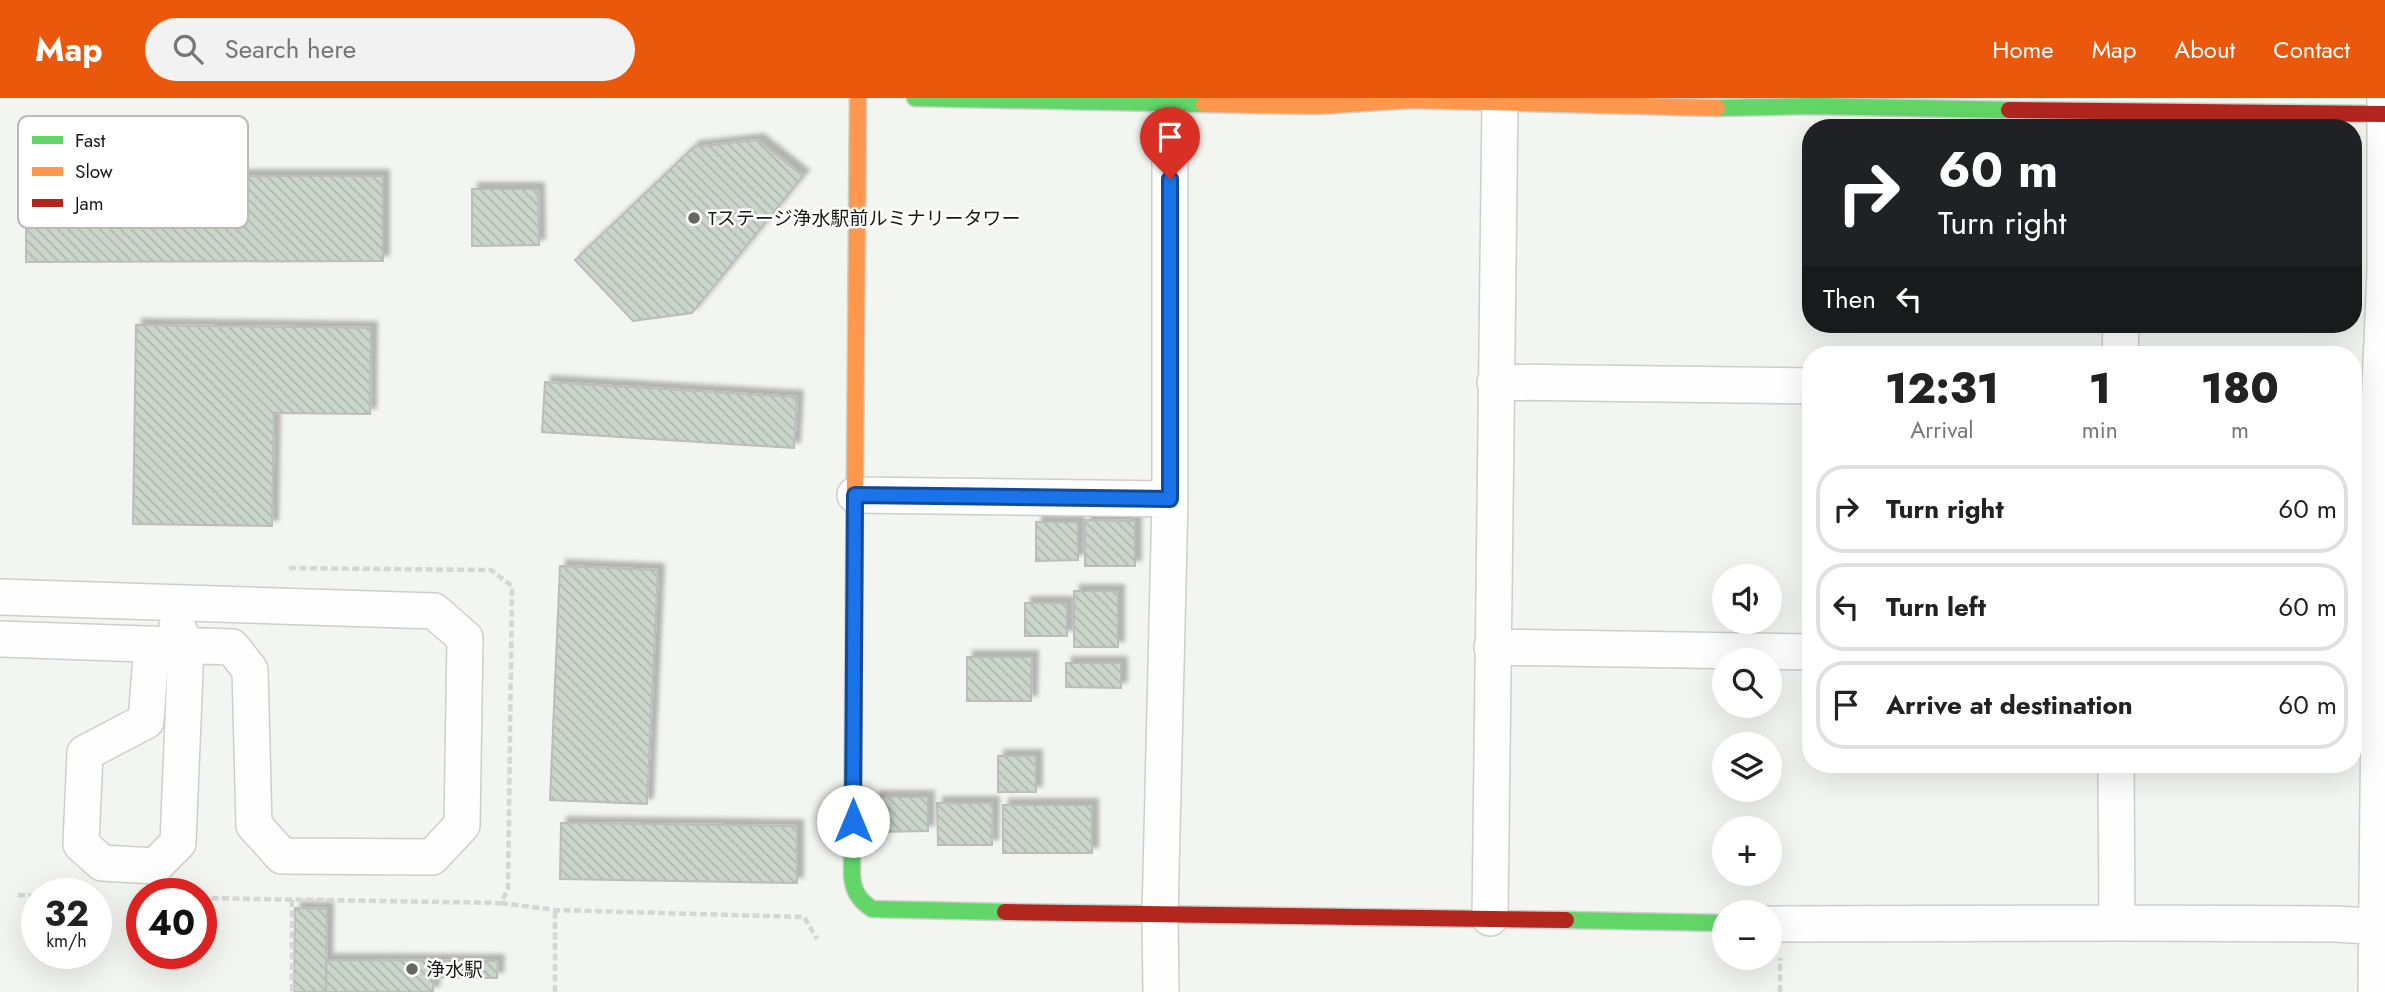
<!DOCTYPE html>
<html lang="en">
<head>
<meta charset="utf-8">
<style>
	:root { --surface:#fff; --page:#f2f2f2; --text:#222; --muted:#767676; --line:#e0e0e0; --accent:#ea580c }
	body { margin:0; font-family:Jost,"Noto Sans JP",sans-serif; background:var(--page); color:var(--text); height:100vh; display:flex; flex-direction:column; font-size:26px; white-space:nowrap }
	* { box-sizing:border-box; margin:0 }
	p { font-size:23px; color:var(--muted) }
	.icon { flex:none; width:38px; height:38px; fill:none; stroke:currentColor; stroke-width:2; stroke-linecap:round; stroke-linejoin:round }
	.map { position:relative; flex:1; overflow:hidden }
	.side { position:absolute; left:1802px; top:248px; width:560px; height:427px; display:flex; flex-direction:column; background:var(--surface); border-radius:28px; box-shadow:0 7px 28px #0002 }
	.side>* { flex:none }
	.top-card { position:absolute; left:1802px; top:21px; width:560px; height:214px; border-radius:28px; box-shadow:0 7px 28px #0002; background:#202124; color:#fff; overflow:hidden }
	.controls { position:absolute; left:1712px; top:466px; display:grid; gap:14px }
	.controls a { display:grid; place-items:center; width:70px; height:70px; border-radius:50%; background:var(--surface); box-shadow:0 7px 28px #0002; font-size:35px }
	.speed { position:absolute; left:21px; top:780px; display:flex; gap:14px; font-size:35px; font-weight:700; text-align:center }
	.speed>* { display:grid; place-content:center; width:91px; height:91px; border-radius:50%; background:var(--surface); box-shadow:0 7px 28px #0002; line-height:1 }
	.speed small { font-size:18px; font-weight:400 }
	.speed .limit { border:10px solid #d22; background:#fff; color:#111 }
	.pin { position:absolute; display:grid; place-items:center; width:60px; height:60px; color:#fff; margin:-72px -30px; border-radius:50% 50% 50% 0; rotate:-45deg; box-shadow:0 0 7px #0007 }
	.pin .icon { rotate:45deg }
	.me { position:absolute; width:77px; margin:-38px; rotate:0deg; stroke-linejoin:round; filter:drop-shadow(0 0 5px #0008) }
	.turn { display:flex; align-items:center; gap:24px; height:147px; padding:0 21px; font-size:32px }
	.turn .icon { width:91px; height:91px; stroke-width:2.5 }
	.turn b { display:block; font-size:49px; line-height:60px }
	.then { display:flex; align-items:center; height:66px; padding:0 21px; background:#0003; gap:14px; font-size:26px }
	.eta { display:flex; justify-content:space-evenly; align-items:center; height:119px; text-align:center }
	.eta b { font-size:42px; font-weight:800; line-height:49px }
	ul { padding:0; list-style:none }
	li { display:flex; align-items:center; gap:21px; height:88px; margin:0 14px 10px; padding:0 7px; border:4px solid var(--line); border-radius:28px }
	li div { flex:1 }
	li b { display:block; font-size:26px }
	li em { font-style:normal }
	header { display:flex; align-items:center; gap:42px; box-sizing:border-box; height:98px; padding:0 35px; background:var(--accent); color:#fff }
	header strong { font-size:33px }
	nav { display:flex; gap:38px; margin-inline-start:auto; font-size:24px }
	.search { width:490px; height:63px; background:var(--page); display:flex; align-items:center; gap:18px; box-sizing:border-box; padding:0 24px; border-radius:38px; color:var(--muted); font-size:26px }
	.map>svg:first-child { display:block }
	.building { fill:url(#building-back-hatch); stroke:#bbbdba; stroke-width:2; filter:url(#shadow) }
	.lines { fill:none; stroke-linecap:round; stroke-linejoin:round }
	.street-casing { stroke:#cecfcb; stroke-width:38 }
	.fast-casing { stroke:#cecfcb; stroke-width:19 }
	.slow-casing { stroke:#cecfcb; stroke-width:19 }
	.jam-casing { stroke:#cecfcb; stroke-width:19 }
	.path { stroke:#d5d6d5; stroke-width:4.5; stroke-dasharray:7 3.5; stroke-linecap:butt }
	.street { stroke:#fdfefd; stroke-width:35 }
	.fast { stroke:#63d668; stroke-width:16 }
	.slow { stroke:#ff974d; stroke-width:16 }
	.jam { stroke:#b3261e; stroke-width:16 }
	.route-casing { stroke:#114b97; stroke-width:18 }
	.route { stroke:#1a73e8; stroke-width:12 }
	.poi-dot { fill:#656762; stroke:#fff; stroke-width:2.5 }
	.labels { text-anchor:middle; dominant-baseline:central; stroke-width:5; stroke-linejoin:round; paint-order:stroke }
	.poi-label { font-size:19px; fill:#181a16; stroke:#fff; text-anchor:start }
	.key { fill:#fff; stroke:#babab9; stroke-width:2 }
	.key-label { font-size:19px; fill:#181a16 }
</style>
</head>
<body>
<header>
<strong>Map</strong>
<div class="search"><svg class="icon" aria-label="search" viewBox="0 0 24 24"><circle cx="10" cy="10" r="6"/><path d="M15 15l6 6"/></svg>Search here</div>
<nav><a>Home</a><a>Map</a><a>About</a><a>Contact</a></nav>
</header>
<div class="map">
<svg width="2385" height="894" viewBox="0 0 2385 894">
	<defs>
		<pattern id="building-back-hatch" width="6" height="6" patternUnits="userSpaceOnUse" patternTransform="scale(1.75)"><rect width="6" height="6" fill="#cbd6cb"/><path d="M-1 5l2 2M0 0l6 6M5-1l2 2" fill="none" stroke="#aeb7ae"/></pattern>
		<filter id="shadow"><feDropShadow dx="6" dy="-6" stdDeviation="2" flood-color="#0004"/></filter>
	</defs>
	<rect width="100%" height="100%" fill="#f3f5f0"/>
	<path class="building" d="M758 42 803 78 692 215 633 223 575 162 694 49Z
		M26 78H383V163L26 164Z
		M472 91H538L539 147 472 148Z
		M136 227 371 230 370 316 274 315 272 428 133 426Z
		M545 284 797 299 794 350 542 334Z
		M1085 422 1135 423V468H1085Z
		M1036 424H1078V462L1036 463Z
		M560 468 658 472 647 706 550 702Z
		M1074 493H1118V549H1074Z
		M1025 505H1067V538H1025Z
		M967 559H1032L1031 603H967Z
		M1066 565H1121V590L1066 589Z
		M998 658H1036V694H998Z
		M874 699H928V733L875 734Z
		M937 705H993L992 747H938Z
		M1003 707H1092V755H1003Z
		M561 725 797 728V785L560 781Z
		M295 810 327 811 326 894H294Z
		M326 862 498 863 497 880 434 879 433 894H326Z"/>
	<g class="lines">
		<g class="street-casing">
			<path id="street" d="M2120 257 2121 226
				M1495 284 1811 288
				M855 397 1170 401
				M0 499 434 513 465 540 462 727 432 759 282 758 254 727 250 572 232 549 0 541
				M152 546 146 623 85 655 81 746 102 765 155 768 178 745 186 548 177 528
				M1492 549 1811 554
				M2116 667 2117 825
				M1490 820 1500 4
				M1769 826 2117 825 2335 826 2385 829
				M1161 894 1160 818 1170 401V5
				M2376 894 2379 605 2378 419 2379 311 2385 174V0"/>
		</g>
		<g class="fast-casing">
			<path id="fast" d="M915 0 1204 6
				M1717 10 1814 8 2009 12
				M854 494 852 777C853 793 859 802 872 811L1005 814
				M1566 822 1724 825"/>
		</g>
		<g class="slow-casing">
			<path id="slow" d="M1204 6 1317 8 1412 2 1717 10
				M854 494 858 0"/>
		</g>
		<g class="jam-casing">
			<path id="jam" d="M2009 12 2384 16
				M1005 814 1566 822"/>
		</g>
		<path class="path" d="M18 797 37 798
			M201 800 501 805 508 791 512 488 491 472 287 470
			M292 802V894
			M501 805 555 812 804 819 817 841
			M555 894V812
			M1780 894V860"/>
		<use href="#street" class="street"/>
		<use href="#fast" class="fast"/>
		<use href="#slow" class="slow"/>
		<use href="#jam" class="jam"/>
	</g>
	<g class="lines">
		<g class="route-casing">
			<path id="route" d="M853 723 855 397 1170 401V81"/>
		</g>
		<use href="#route" class="route"/>
	</g>
	<g class="poi-dot">
		<circle cx="694" cy="120" r="7"/>
		<circle cx="412" cy="871" r="7"/>
	</g>
	<g class="labels">
		<g class="poi-label">
			<text x="708" y="120">Tステージ浄水駅前ルミナリータワー</text>
			<text x="426" y="871">浄水駅</text>
		</g>
	</g>
	<rect x="18" y="18" width="230" height="112" rx="10" class="key"/>
	<rect x="32" y="38" width="31" height="8" fill="#63d668"/>
	<rect x="32" y="69" width="31" height="9" fill="#ff974d"/>
	<rect x="32" y="101" width="31" height="8" fill="#b3261e"/>
	<g class="key-label">
		<text x="75" y="49">Fast</text>
		<text x="75" y="80">Slow</text>
		<text x="75" y="112">Jam</text>
	</g>
</svg>
<div class="controls">
<a><svg class="icon" aria-label="sound" viewBox="0 0 24 24"><path d="M4 9h4l5-4v14l-5-4H4zM17 9q2 3 0 6"/></svg></a>
<a><svg class="icon" aria-label="search" viewBox="0 0 24 24"><circle cx="10" cy="10" r="6"/><path d="M15 15l6 6"/></svg></a>
<a><svg class="icon" aria-label="layers" viewBox="0 0 24 24"><path d="M12 4l9 5-9 5-9-5zM3 14l9 5 9-5"/></svg></a>
<a>+</a>
<a>−</a>
</div>
<div class="speed"><div>32<small>km/h</small></div><div class="limit">40</div></div>
<div class="pin" style="left:1170px;top:81px;background:#d93025"><svg class="icon" aria-label="arrive" viewBox="0 0 24 24"><path d="M6 21V4h12l-3 4 3 4H6"/></svg></div>
<svg class="me" style="left:853px;top:723px" viewBox="-20 -20 40 40"><circle r="19" fill="#fff"/><path d="M0-13L10 11 0 6-10 11z" fill="#1a73e8"/></svg>
<div class="top-card">
<div class="turn"><svg class="icon" aria-label="right" viewBox="0 0 24 24"><path d="M7 20v-9h11M14 6l5 5-5 5"/></svg><div><b>60 m</b>Turn right</div></div>
<div class="then">Then<svg class="icon" aria-label="left" viewBox="0 0 24 24"><path d="M17 20v-9H6M10 6l-5 5 5 5"/></svg></div>
</div>
<section class="side">
<div class="eta">
<div><b>12:31</b><p>Arrival</p></div>
<div><b>1</b><p>min</p></div>
<div><b>180</b><p>m</p></div>
</div>
<ul>
<li><svg class="icon" aria-label="right" viewBox="0 0 24 24"><path d="M7 20v-9h11M14 6l5 5-5 5"/></svg><div><b>Turn right</b></div><em>60 m</em></li>
<li><svg class="icon" aria-label="left" viewBox="0 0 24 24"><path d="M17 20v-9H6M10 6l-5 5 5 5"/></svg><div><b>Turn left</b></div><em>60 m</em></li>
<li><svg class="icon" aria-label="arrive" viewBox="0 0 24 24"><path d="M6 21V4h12l-3 4 3 4H6"/></svg><div><b>Arrive at destination</b></div><em>60 m</em></li>
</ul>
</section>
</div>
</body>
</html>
